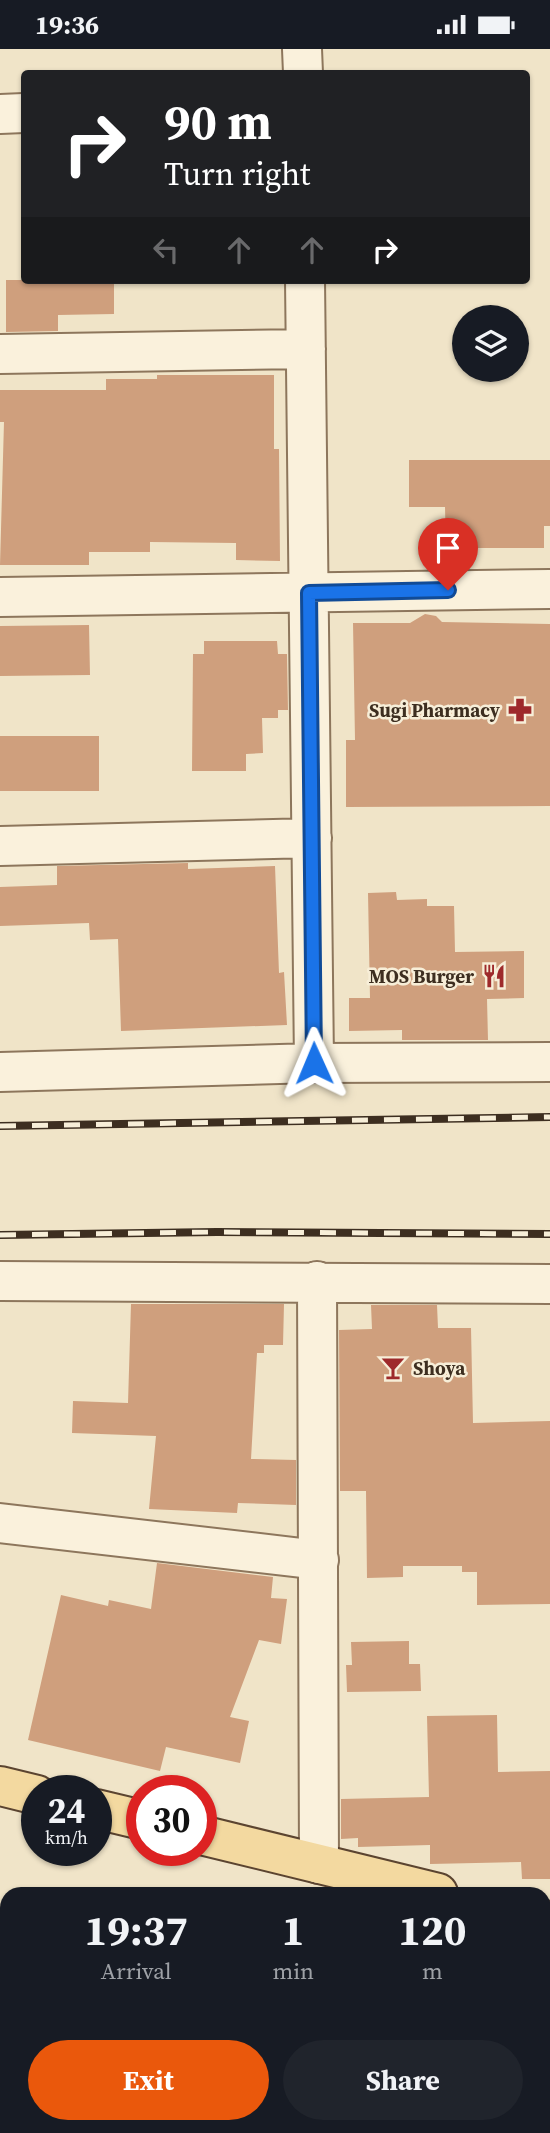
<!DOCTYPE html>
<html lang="en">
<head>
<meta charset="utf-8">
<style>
	:root { --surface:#171b24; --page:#20242c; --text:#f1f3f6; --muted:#9ea1a6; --accent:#ea580c }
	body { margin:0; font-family:"Source Serif 4",serif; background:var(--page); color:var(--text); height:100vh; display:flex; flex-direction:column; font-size:26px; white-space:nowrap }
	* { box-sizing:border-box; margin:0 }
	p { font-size:23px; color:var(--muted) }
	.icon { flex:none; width:38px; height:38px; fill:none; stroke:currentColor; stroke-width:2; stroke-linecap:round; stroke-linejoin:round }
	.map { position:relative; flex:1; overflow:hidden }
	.side { position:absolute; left:0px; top:1838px; width:551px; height:247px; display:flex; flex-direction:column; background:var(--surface); border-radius:21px 21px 0 0; box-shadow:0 2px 5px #0004 }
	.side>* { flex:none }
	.banner { position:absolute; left:21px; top:21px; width:509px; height:214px; border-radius:7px; box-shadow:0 2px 5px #0004; background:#202124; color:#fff; overflow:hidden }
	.controls { position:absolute; left:452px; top:256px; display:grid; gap:14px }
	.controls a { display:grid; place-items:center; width:77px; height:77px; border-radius:50%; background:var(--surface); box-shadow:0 2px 5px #0004; font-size:35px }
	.speed { position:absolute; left:21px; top:1726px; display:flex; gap:14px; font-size:35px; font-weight:700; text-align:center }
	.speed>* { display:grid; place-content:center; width:91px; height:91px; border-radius:50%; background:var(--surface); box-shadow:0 2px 5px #0004; line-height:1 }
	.speed small { font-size:18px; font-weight:400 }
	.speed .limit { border:10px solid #d22; background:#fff; color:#111 }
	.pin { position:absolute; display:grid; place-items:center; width:60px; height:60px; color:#fff; margin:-72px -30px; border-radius:50% 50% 50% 0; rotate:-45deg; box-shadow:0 0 7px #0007 }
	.pin .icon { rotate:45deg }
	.me { position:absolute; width:77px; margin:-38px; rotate:359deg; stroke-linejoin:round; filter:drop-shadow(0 0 5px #0008) }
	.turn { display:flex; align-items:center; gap:24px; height:147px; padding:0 28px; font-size:32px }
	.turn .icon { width:91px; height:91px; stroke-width:2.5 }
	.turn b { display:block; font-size:49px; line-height:60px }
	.lanes { display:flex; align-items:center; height:66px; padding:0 28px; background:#0003; justify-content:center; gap:35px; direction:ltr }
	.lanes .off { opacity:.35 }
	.eta { display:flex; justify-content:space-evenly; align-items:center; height:119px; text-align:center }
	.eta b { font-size:42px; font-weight:700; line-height:49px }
	.primary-button { display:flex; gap:14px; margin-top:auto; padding:14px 28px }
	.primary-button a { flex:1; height:80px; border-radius:42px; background:var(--accent); color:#fff; font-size:28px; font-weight:700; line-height:80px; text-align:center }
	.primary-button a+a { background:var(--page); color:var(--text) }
	.status { display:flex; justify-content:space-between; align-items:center; height:49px; padding:0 35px; background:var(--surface); direction:ltr }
	.status svg { height:19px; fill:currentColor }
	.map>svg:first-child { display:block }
	.building { fill:#cf9f7d }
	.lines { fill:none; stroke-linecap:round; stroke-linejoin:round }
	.minor-casing { stroke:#8d765c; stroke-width:42 }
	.major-casing { stroke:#5b4430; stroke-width:42 }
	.minor { stroke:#faf1dc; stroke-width:38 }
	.major { stroke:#f3d9a0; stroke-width:38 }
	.rail-casing { stroke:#3d2e20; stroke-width:8 }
	.rail { stroke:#f7eed8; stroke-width:5; stroke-dasharray:16; stroke-linecap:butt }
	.route-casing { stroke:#114b97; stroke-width:18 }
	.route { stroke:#1a73e8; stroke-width:12 }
	.labels { text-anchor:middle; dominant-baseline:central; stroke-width:5; stroke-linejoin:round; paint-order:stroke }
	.poi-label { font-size:19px; font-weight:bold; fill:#3d2e20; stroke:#f7eed8; text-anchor:end }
</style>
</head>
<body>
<div class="status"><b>19:36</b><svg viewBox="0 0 49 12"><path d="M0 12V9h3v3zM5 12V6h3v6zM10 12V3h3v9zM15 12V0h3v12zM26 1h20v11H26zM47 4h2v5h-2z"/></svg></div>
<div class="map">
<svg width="550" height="2084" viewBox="0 0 550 2084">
	<rect width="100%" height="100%" fill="#f0e4c8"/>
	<path class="building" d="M6 231H114V265L58 266V282L6 283Z
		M157 326H274V400H279L280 512 236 511V494L150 493V503H89V516H0L4 373H0V341H106V330H157Z
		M409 411H550V477H544V499H446L445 458H409Z
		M425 565 436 567 442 573 550 575V757L346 758V691H355L353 574H410Z
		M89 576 90 626 0 627V577Z
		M204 592H277L278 605H287L288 661H278V669H262L263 704 246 705V722H192L193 605H204Z
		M0 687H99V742H0Z
		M188 814V820L275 817 279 924 284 923 287 976 121 982 118 890 90 891 89 874 0 877V838L57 836V817Z
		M396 843 397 851 427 850V857H454L455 903 524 902V949L487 950 488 991H402V981L349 982V949H370L368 844Z
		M131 1255H284L283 1296H264V1304H257L251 1410 296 1411V1456L238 1454 237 1464 149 1460 156 1387 72 1384 73 1352 128 1354Z
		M371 1256H437L438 1279H471L473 1374 550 1372V1555L477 1556V1523H462V1517H403V1528L367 1529 366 1442H340L339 1281 372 1280Z
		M157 1514 273 1528 271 1549 287 1550 281 1595 259 1591 230 1668 249 1672 240 1714 166 1698 160 1722 28 1691 61 1546 108 1557 109 1551 151 1560Z
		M409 1592V1615H420L421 1642 347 1643 346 1616H352L351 1593Z
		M497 1666 498 1723 550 1722V1830H522L521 1813 430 1815V1796L358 1798V1789L341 1790V1750L429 1748 427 1667Z"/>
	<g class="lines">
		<g class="minor-casing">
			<path id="minor" d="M302 0 303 24
				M0 65 24 64
				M305 231 314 1014
				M0 305 306 300
				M0 548 550 540
				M0 797 312 789
				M0 1023 314 1014 550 1013
				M0 1232 550 1235
				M317 1232 319 1815
				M0 1474 319 1511
				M0 2004 7 2006
				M288 2077 314 2084
				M88 2084 90 2077"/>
		</g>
		<g class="major-casing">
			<path id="major" d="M0 1737 37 1746
				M96 1760 142 1771
				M201 1786 438 1844
				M544 1871 550 1872"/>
		</g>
		<use href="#minor" class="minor"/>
		<use href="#major" class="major"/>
		<g class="rail-casing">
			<path id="rail" d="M0 1077 550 1068
				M0 1186 217 1183 550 1185"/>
		</g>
		<use href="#rail" class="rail"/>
	</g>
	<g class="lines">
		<g class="route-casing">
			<path id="route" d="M314 1014 309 544 448 541"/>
		</g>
		<use href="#route" class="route"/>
	</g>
	<defs>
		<g id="pharmacy-bare" transform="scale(1.89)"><path d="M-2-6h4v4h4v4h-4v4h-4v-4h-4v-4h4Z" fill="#9e2a2b" stroke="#f7eed8" stroke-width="2.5" paint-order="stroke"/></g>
		<g id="restaurant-bare" transform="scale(1.89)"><path d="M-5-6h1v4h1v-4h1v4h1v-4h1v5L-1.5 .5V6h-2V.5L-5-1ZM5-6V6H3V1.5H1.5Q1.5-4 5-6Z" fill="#9e2a2b" stroke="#f7eed8" stroke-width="2.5" paint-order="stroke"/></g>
		<g id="bar-bare" transform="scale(1.89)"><path d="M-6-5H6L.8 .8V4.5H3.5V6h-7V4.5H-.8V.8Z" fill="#9e2a2b" stroke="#f7eed8" stroke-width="2.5" paint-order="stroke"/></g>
	</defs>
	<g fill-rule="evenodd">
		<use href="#pharmacy-bare" x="520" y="661"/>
		<use href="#restaurant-bare" x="494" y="927"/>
		<use href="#bar-bare" x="393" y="1319"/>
	</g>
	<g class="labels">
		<g class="poi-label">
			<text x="500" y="661">Sugi Pharmacy</text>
			<text x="474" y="927">MOS Burger</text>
			<text x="413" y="1319" text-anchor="start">Shoya</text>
		</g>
	</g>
</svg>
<div class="controls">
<a><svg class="icon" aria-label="layers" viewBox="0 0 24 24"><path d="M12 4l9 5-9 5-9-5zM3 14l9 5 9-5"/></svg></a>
</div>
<div class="speed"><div>24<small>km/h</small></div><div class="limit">30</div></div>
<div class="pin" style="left:448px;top:541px;background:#d93025"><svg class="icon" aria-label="arrive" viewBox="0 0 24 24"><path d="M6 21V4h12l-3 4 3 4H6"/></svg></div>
<svg class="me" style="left:314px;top:1014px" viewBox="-20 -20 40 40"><path d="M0-17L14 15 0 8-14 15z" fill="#1a73e8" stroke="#fff" stroke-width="4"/></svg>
<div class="banner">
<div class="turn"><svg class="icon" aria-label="right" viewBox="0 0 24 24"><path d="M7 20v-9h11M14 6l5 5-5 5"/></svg><div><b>90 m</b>Turn right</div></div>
<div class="lanes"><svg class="icon off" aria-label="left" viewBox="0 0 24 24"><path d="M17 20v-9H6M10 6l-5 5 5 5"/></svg><svg class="icon off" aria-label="ahead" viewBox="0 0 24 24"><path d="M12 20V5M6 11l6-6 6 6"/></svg><svg class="icon off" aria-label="ahead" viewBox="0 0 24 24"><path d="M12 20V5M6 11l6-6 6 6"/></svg><svg class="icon" aria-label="right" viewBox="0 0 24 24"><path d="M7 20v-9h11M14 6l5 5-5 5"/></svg></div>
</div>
<section class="side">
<div class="eta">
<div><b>19:37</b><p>Arrival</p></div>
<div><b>1</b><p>min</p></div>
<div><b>120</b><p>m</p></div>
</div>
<div class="primary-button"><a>Exit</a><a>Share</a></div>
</section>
</div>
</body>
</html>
